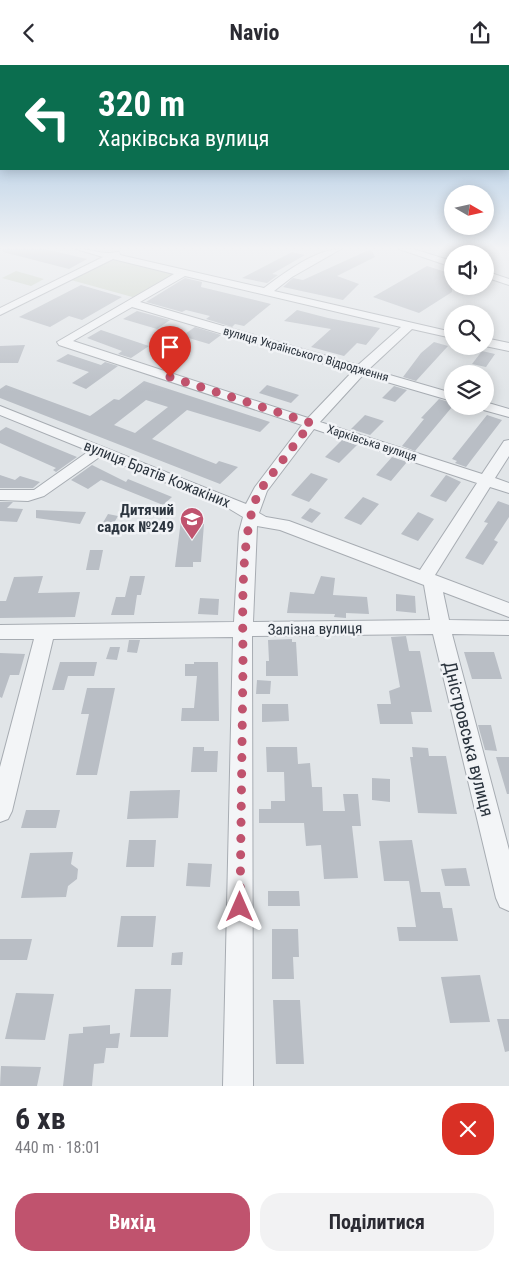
<!DOCTYPE html>
<html lang="uk">
<head>
<meta charset="utf-8">
<style>
	:root { --surface:#fff; --page:#f2f2f3; --text:#2b2b33; --muted:#7c7c81; --accent:#c0536e }
	body { margin:0; font-family:"Roboto Condensed",sans-serif; background:var(--page); color:var(--text); height:100vh; display:flex; flex-direction:column; font-size:19px; white-space:nowrap }
	* { box-sizing:border-box; margin:0 }
	p { font-size:16px; color:var(--muted) }
	.icon { flex:none; width:28px; height:28px; fill:none; stroke:currentColor; stroke-width:2; stroke-linecap:round; stroke-linejoin:round }
	.map { position:relative; height:1021px; overflow:hidden }
	.drawer { display:flex; flex-direction:column; background:var(--surface); flex:1 }
	.drawer>* { flex:none }
	.top-card { position:absolute; left:0px; top:0px; width:510px; height:105px; box-shadow:0 2px 12px #0003; background:#0b6e4f; color:#fff; overflow:hidden }
	.needle { width:32px; rotate:99deg }
	.buttons { position:absolute; left:444px; top:120px; display:grid; gap:10px }
	.buttons a { display:grid; place-items:center; width:50px; height:50px; border-radius:50%; background:var(--surface); box-shadow:0 2px 12px #0003; font-size:25px }
	.pin { position:absolute; display:grid; place-items:center; width:42px; height:42px; color:#fff; margin:-51px -21px; border-radius:50% 50% 50% 0; rotate:-45deg; box-shadow:0 0 5px #0007 }
	.pin .icon { rotate:45deg }
	.me { position:absolute; width:55px; margin:-28px; rotate:0deg; stroke-linejoin:round; filter:drop-shadow(0 0 4px #0008) }
	.turn { display:flex; align-items:center; gap:18px; height:105px; padding:0 15px; font-size:22px }
	.turn .icon { width:65px; height:65px; stroke-width:2.5 }
	.turn b { display:block; font-size:35px; line-height:42px }
	.round { display:grid; place-items:center; flex:none; width:52px; height:52px; border-radius:20px; background:var(--page) }
	.headline { display:flex; align-items:center; justify-content:space-between; height:85px; padding:0 15px }
	h1 { font-size:30px; font-weight:700; line-height:38px }
	.button { display:flex; gap:10px; margin-top:auto; padding:10px 15px }
	.button a { flex:1; height:58px; border-radius:20px; background:var(--accent); color:#fff; font-size:20px; font-weight:700; line-height:58px; text-align:center }
	.button a+a { background:var(--page); color:var(--text) }
	header { display:flex; justify-content:space-between; align-items:center; height:65px; padding:0 15px; background:var(--surface); font-size:22px; font-weight:700 }
	.map>svg:first-child { display:block }
	.green { fill:#c8d1c3 }
	.building { fill:#b9bec5; fill-rule:evenodd }
	.lines { fill:none; stroke-linecap:round; stroke-linejoin:round }
	.minor-casing { stroke:#a7acb2; stroke-width:2 }
	.minor { fill:#f3f5f7; fill-rule:evenodd }
	.route { stroke:#c0536e; stroke-width:9; stroke-dasharray:0 16.2 }
	.labels { text-anchor:middle; dominant-baseline:central; stroke-width:5; stroke-linejoin:round; paint-order:stroke }
	.far-street-label { font-size:12px; fill:#2b343e; stroke:#f1f3f6 }
	.street-label { font-size:15px; fill:#2b343e; stroke:#f1f3f6 }
	.poi-label { font-size:15px; font-weight:bold; fill:#2b343e; stroke:#f1f3f6; text-anchor:end }
	.near-street-label { font-size:18px; fill:#2b343e; stroke:#f1f3f6 }
</style>
</head>
<body>
<header><svg class="icon" aria-label="back" viewBox="0 0 24 24"><path d="M15 5l-7 7 7 7"/></svg>Navio<svg class="icon" aria-label="share" viewBox="0 0 24 24"><path d="M12 15V3M7 8l5-5 5 5M5 13v7h14v-7"/></svg></header>
<div class="map">
<svg width="509" height="1021" viewBox="0 0 509 1021">
	<rect width="100%" height="100%" fill="#e1e5e8"/>
	<path class="green" d="M112 194 175 209 136 233 71 215Z
		M16 206 44 214 31 221 2 213Z"/>
	<path class="building" d="M3 184H45L87 194 69 204 3 187Z
		M371 184 375 192 337 211 359 219 343 235 283 222 293 213 303 215Z
		M292 187 305 190 272 209 278 210 267 218 242 213Z
		M427 201 452 209V227L419 248 373 232Z
		M185 213 202 217 201 222 271 239 244 261 235 259 232 262 206 254 210 251 186 245 182 247 146 237Z
		M81 220 122 232 82 255 69 251 50 262 19 252Z
		M297 245 328 253 380 263 366 280 357 278 344 291 311 282 331 264 284 256Z
		M137 246 170 255 157 264 123 254Z
		M195 262 221 270 209 279 182 271Z
		M101 265 149 281 131 293 118 289 122 286 87 273Z
		M434 277 448 281 416 316 403 312 421 288Z
		M25 280 18 298H0V281Z
		M482 286 495 289 486 302 472 299Z
		M68 289 101 300 105 297 118 301 86 324 72 318 89 307 56 296Z
		M144 316 270 357 260 367 187 345 152 374 216 399 219 396 238 402 220 419 0 333V324L6 320 90 351 114 334 119 335ZM146 335 168 342 135 368 114 360Z
		M267 320 299 330 291 338 259 328Z
		M394 321 407 325 395 337 382 333Z
		M439 334 452 338V342L415 386 402 381 424 354 421 353Z
		M365 350 384 356 370 370 351 364Z
		M487 350 502 355 466 402 455 398 457 396 452 394Z
		M6 362 43 378 77 392 56 407 53 405 56 403 0 378V366Z
		M342 375 357 380 339 398 325 392Z
		M392 392 407 397 391 416 376 410Z
		M92 400 126 417 128 414 172 432 163 440 101 415 88 424 71 415Z
		M311 408 328 414 309 437 291 430Z
		M0 410 15 415 20 411 40 417 33 423H0Z
		M446 410 461 417 446 437 430 431Z
		M363 432 379 439 361 460 344 453Z
		M498 436 509 440V452L494 475 498 477 483 500 465 493 488 458 484 457Z
		M0 437H13L7 443 23 444 17 457 0 456Z
		M310 443 321 448 312 458 301 453Z
		M36 445 86 447 80 459 36 453Z
		M418 447 434 454 418 476 401 469Z
		M108 449 118 451 111 463 101 461Z
		M181 455H198L197 459H204L201 497H193V502H175Z
		M90 485H103L99 505H86Z
		M43 511 38 528 80 527 75 552 0 553V536H6L14 512Z
		M130 511H145L141 530H137L134 550H111L116 532H125Z
		M321 511 335 513 333 530 367 532 369 549 346 548V553L334 552 335 549 287 548 290 527 314 529Z
		M396 529 415 531 416 548 396 546Z
		M200 533 219 534 218 550 198 549Z
		M406 571 409 586H420L432 647H411L413 659H380L377 639H391L389 626 400 622 391 572Z
		M292 574V577H296L298 611H266V596H269L268 575Z
		M129 575H140L137 588 127 587Z
		M110 582H120L117 595 106 594Z
		M464 587H494L502 614H472Z
		M0 588 25 589 19 610H10L2 633 0 632Z
		M60 597H97L94 611H68L64 625H52Z
		M194 597H218L219 656H181L182 643H194L197 611H185V599H194Z
		M257 615 271 616 270 629H256Z
		M87 623H115L97 710H76L89 649H81Z
		M262 639H288L289 656 262 657Z
		M478 660H491L497 686 485 685Z
		M193 682H204V686H218L217 707H191Z
		M266 682H297L298 699 310 698 312 722H322L323 746H345L343 729H358L361 761H352L358 813 324 814 321 780 306 781 304 758H259V744H271V736H285L284 707H267Z
		M412 682 428 683 429 691H446L457 749 418 748 410 692H413Z
		M496 692H509V729H507Z
		M372 713 390 714V737L372 735Z
		M180 725 178 753 127 754 130 726Z
		M26 745H60L56 763H21Z
		M129 775H156L154 802H126Z
		M412 775 421 827H440L443 843H452L458 876H399L397 862H416L409 816H384L379 776Z
		M73 787 71 799 78 804 77 814 68 821 66 832 21 833 30 788Z
		M188 798 212 799 210 822 186 821Z
		M466 803 470 821H445L441 804Z
		M268 826H299L300 841H268Z
		M121 851H156L153 882H117Z
		M272 864H298L299 892H293L294 914H272Z
		M0 874H32L27 895H0Z
		M183 887 182 900H171L172 888Z
		M480 910 490 957 450 958 441 912Z
		M135 924H171L168 972H130Z
		M16 928 54 929 45 975 5 974Z
		M273 935H300L304 999H276Z
		M497 954H509V986L505 987Z
		M110 960V969L120 968 118 983H106L104 998 94 999 92 1021H63L69 969 83 968V962Z
		M1 1001 41 1002 37 1021H0Z"/>
	<g class="lines">
		<g class="minor-casing">
			<path id="minor" d="M76 184C88 183 102 189 111 188 114 187 117 187 119 187L120 190 264 223C284 208 316 184 341 184L292 212 274 226 452 267V273L412 264 369 304 452 328V336L363 310 320 357 482 409 504 376 509 375V391L495 413 509 418V428L490 422 435 510 509 538V552L443 527 449 555 509 556V570L452 569 509 785V846L500 842 496 833 433 569 252 571 253 1021H223L233 572 53 574 12 746 8 754 0 757V702L34 574H0V560L234 557 239 467 243 452 228 443 101 391 44 431 28 436 0 435V425H34L89 386 0 350V341L246 439 255 422 302 360 59 280 57 277 174 209 113 194 0 250V243L103 192ZM185 211 401 262 358 300 140 237ZM132 242 352 307 308 353 73 276ZM314 364 477 418 420 505 289 456 266 452 259 448 267 426ZM257 461 280 465 424 520 430 555 253 557Z
				M399 184H413L452 196V202Z
				M485 206 509 214V220L485 212Z
				M485 273 509 278V286L485 281Z
				M485 337 509 344V352L480 344 478 341H485Z"/>
		</g>
		<use href="#minor" class="minor"/>
	</g>
	<linearGradient id="sky" x2="0" y2="1"><stop stop-color="#8bb4da"/><stop offset="0.56" stop-color="#f2f3f5"/><stop offset="1" stop-color="#f2f3f5" stop-opacity="0"/></linearGradient>
	<rect width="509" height="327" fill="url(#sky)"/>
	<g class="lines">
		<path class="route" d="M170 312 311 358 260 425C239 465 243 552 243 598 242 680 241 761 240 842"/>
	</g>
	<defs>
		<g id="school-pin" transform="scale(1.25)"><path d="M0 17L-7.5 6A9.5 9.5 0 1 1 7.5 6Z" fill="#c0536e" stroke="#f1f3f6"/><path d="M0-5L7-2L0 1L-7-2ZM-4 1L0 2.5L4 1V4Q0 6-4 4Z" fill="#fff"/></g>
	</defs>
	<g fill-rule="evenodd">
		<use href="#school-pin" x="192" y="454"/>
	</g>
	<g class="labels">
		<g class="far-street-label">
			<text transform="translate(306 289) rotate(16)">вулиця Українського Відродження</text>
			<text transform="translate(372 378) rotate(18)">Харківська вулиця</text>
		</g>
		<g class="street-label">
			<text transform="translate(157 409) rotate(22)">вулиця Братів Кожакіних</text>
			<text transform="translate(315 564) rotate(-1)">Залізна вулиця</text>
		</g>
		<g class="poi-label">
			<text x="174" y="445">Дитячий<tspan x="174" dy="17">садок №249</tspan></text>
		</g>
		<g class="near-street-label">
			<text transform="translate(469 674) rotate(76)">Дністровська вулиця</text>
		</g>
	</g>
</svg>
<div class="buttons">
<a><svg class="needle" viewBox="-14 -14 28 28"><path d="M0-13l5 13h-10z" fill="#e53935"/><path d="M0 13l5-13h-10z" fill="#7c7c81"/></svg></a>
<a><svg class="icon" aria-label="sound" viewBox="0 0 24 24"><path d="M4 9h4l5-4v14l-5-4H4zM17 9q2 3 0 6"/></svg></a>
<a><svg class="icon" aria-label="search" viewBox="0 0 24 24"><circle cx="10" cy="10" r="6"/><path d="M15 15l6 6"/></svg></a>
<a><svg class="icon" aria-label="layers" viewBox="0 0 24 24"><path d="M12 4l9 5-9 5-9-5zM3 14l9 5 9-5"/></svg></a>
</div>
<div class="pin" style="left:170px;top:312px;background:#d93025"><svg class="icon" aria-label="arrive" viewBox="0 0 24 24"><path d="M6 21V4h12l-3 4 3 4H6"/></svg></div>
<svg class="me" style="left:240px;top:842px" viewBox="-20 -20 40 40"><path d="M0-17L14 15 0 8-14 15z" fill="#c0536e" stroke="#fff" stroke-width="4"/></svg>
<div class="top-card">
<div class="turn"><svg class="icon" aria-label="left" viewBox="0 0 24 24"><path d="M17 20v-9H6M10 6l-5 5 5 5"/></svg><div><b>320 m</b>Харківська вулиця</div></div>
</div>
</div>
<section class="drawer">
<div class="headline"><div><h1>6 хв</h1><p>440 m · 18:01</p></div><a class="round" style="background:#d93025;color:#fff"><svg class="icon" aria-label="close" viewBox="0 0 24 24"><path d="M6 6l12 12M18 6L6 18"/></svg></a></div>
<div class="button"><a>Вихід</a><a>Поділитися</a></div>
</section>
</body>
</html>
